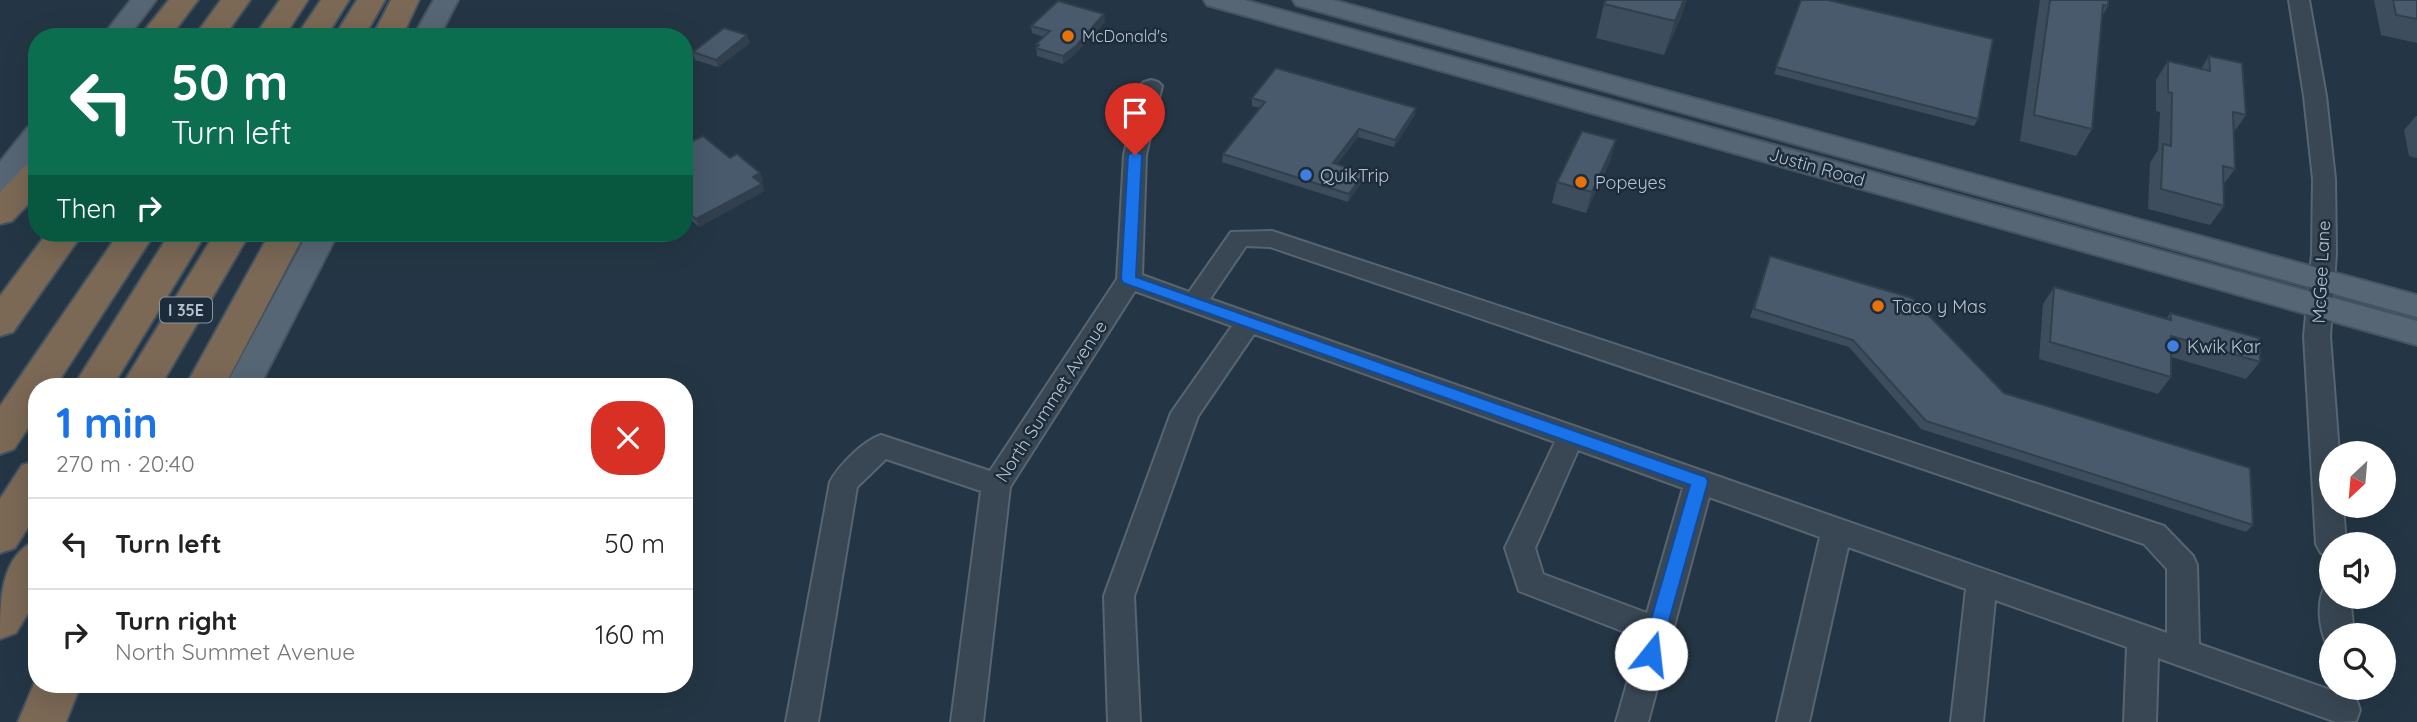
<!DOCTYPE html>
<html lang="en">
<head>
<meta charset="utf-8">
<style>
	:root { --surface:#fff; --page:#f6f6f6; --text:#222; --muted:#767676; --line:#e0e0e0; --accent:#1a73e8 }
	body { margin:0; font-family:Quicksand,sans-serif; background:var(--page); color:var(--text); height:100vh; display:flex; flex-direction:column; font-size:26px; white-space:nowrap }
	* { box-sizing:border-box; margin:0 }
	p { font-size:23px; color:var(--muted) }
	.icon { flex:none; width:38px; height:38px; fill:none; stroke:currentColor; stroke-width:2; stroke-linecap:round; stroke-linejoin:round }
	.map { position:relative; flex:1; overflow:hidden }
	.side { position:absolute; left:28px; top:378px; width:665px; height:315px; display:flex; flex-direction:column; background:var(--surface); border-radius:28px; box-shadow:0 7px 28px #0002 }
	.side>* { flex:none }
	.guide { position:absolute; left:28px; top:28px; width:665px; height:214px; border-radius:28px; box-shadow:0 7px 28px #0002; background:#0b6e4f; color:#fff; overflow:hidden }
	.needle { width:46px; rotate:206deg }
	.tools { position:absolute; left:2319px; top:441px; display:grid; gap:14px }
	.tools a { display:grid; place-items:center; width:77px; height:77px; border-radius:50%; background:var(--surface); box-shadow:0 7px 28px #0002; font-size:35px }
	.pin { position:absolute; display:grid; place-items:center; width:60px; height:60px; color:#fff; margin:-72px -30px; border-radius:50% 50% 50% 0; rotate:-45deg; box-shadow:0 0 7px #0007 }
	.pin .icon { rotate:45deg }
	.me { position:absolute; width:77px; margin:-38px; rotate:16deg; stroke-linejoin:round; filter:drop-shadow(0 0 5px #0008) }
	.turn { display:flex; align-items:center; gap:24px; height:147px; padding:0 28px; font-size:32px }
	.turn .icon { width:91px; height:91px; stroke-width:2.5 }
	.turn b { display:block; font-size:49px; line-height:60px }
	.then { display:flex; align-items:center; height:66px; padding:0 28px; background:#0003; gap:14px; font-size:26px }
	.round { display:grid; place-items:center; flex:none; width:74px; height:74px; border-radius:28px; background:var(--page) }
	.overview { display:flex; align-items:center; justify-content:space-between; height:119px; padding:0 28px }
	h1 { font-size:42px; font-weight:700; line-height:52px; color:var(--accent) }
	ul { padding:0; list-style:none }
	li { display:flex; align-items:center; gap:21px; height:91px; padding:0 28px; border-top:2px solid var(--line) }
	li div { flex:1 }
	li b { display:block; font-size:26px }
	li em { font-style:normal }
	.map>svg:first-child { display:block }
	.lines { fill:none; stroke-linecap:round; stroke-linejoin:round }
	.minor-casing { stroke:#576572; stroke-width:4 }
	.major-casing { stroke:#465361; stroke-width:4 }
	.highway-casing { stroke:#43525f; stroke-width:4 }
	.minor { fill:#394754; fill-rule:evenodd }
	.major { fill:#576674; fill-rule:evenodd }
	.highway { fill:#7b6855; fill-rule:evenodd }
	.wall { fill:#3e4d5d }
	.shaded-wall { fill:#323f4c }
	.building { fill:#485a6c; stroke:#323f4c; stroke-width:2 }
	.route { fill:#1a73e8; stroke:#114b97; stroke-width:2 }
	.food-dot { fill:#e8710a; stroke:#1d2c3a; stroke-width:2.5 }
	.shop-dot { fill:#3f7fe0; stroke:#1d2c3a; stroke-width:2.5 }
	.labels { text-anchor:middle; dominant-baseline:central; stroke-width:5; stroke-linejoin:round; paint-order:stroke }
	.far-poi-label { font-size:16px; fill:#b6c2ce; stroke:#1d2c3a; text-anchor:start }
	.shield { fill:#1d2c3a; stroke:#8895a2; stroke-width:2 }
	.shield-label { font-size:16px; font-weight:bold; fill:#b6c2ce }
	.street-label { font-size:18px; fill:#b6c2ce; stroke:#1d2c3a }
	.poi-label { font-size:18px; fill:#b6c2ce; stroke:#1d2c3a; text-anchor:start }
</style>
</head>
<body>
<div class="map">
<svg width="2417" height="722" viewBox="0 0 2417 722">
	<rect width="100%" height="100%" fill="#243645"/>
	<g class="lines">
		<g class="minor-casing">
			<path id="minor" d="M2289 0H2309L2326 96 2335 179 2336 254 2330 336 2339 453H2331V506H2343L2346 544H2331V556L2321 553 2316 544 2304 336 2312 254 2313 179 2304 96Z
				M1151 80 1158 82 1162 86 1146 155 1142 275 1189 292 1231 232 1272 231 2164 526 2193 556 2197 565 2199 644 2356 699 2360 710 2356 721 2336 722 2158 658 2156 722H2124L2127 647 1995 600 1983 722H1951L1966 589 1848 547 1809 722H1777L1820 537 1709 497 1648 722H1616L1640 638 1519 591 1505 548 1555 442 1254 334 1198 416 1134 596 1140 722H1108L1104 596 1171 413 1232 326 1135 291 1010 487 983 722H951L981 491 886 459 857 487 818 722H786L830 482C839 465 863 441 881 435L990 471 1117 279 1124 155 1140 86 1144 82ZM1246 246 1270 247 2144 544 2167 569V633L1210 299ZM1578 450 1683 488 1647 613 1543 574 1535 548Z
				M2331 585V597H2350L2354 635H2331V646L2327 645C2319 629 2317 603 2324 588Z"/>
		</g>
		<g class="major-casing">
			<path id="major" d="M131 0H156L128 37H102Z
				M434 0H458L439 37H413Z
				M1204 0H1244L2417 321V345L1207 5Z
				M1293 0H1333L2417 295V317L1296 5Z
				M37 125V154L10 189 0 191V162L27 128Z
				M308 233H338L259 387H225Z"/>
		</g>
		<g class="highway-casing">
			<path id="highway" d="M169 0H198L170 37H139Z
				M221 0H250L224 37H194Z
				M280 0H308L284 37H254Z
				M321 0H349L326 37H296Z
				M357 0H385L364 37H334Z
				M391 0H419L402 37H372Z
				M37 163V195L12 221 0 224V192L25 166Z
				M47 233H83L13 332 0 336V296Z
				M119 233H155L55 387H37V415L14 449 0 454V406Z
				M170 233H206L112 387H73Z
				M215 233H250L160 387H121Z
				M270 233H305L224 387H185Z
				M37 461V513L15 548 0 553V499L22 465Z
				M37 540V598L16 633 0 639C0 601 0 555 37 540Z
				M37 677V684H81L66 722H18Z"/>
		</g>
		<use href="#minor" class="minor"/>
		<use href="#major" class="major"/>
		<use href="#highway" class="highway"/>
	</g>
	<path class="wall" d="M1801 0 1978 119 1974 126 1774 74Z
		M2040 0H2108V6L2101 18 2092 129 2076 156 2020 141Z
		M2374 0H2417V43L2381 35Z
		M1604 4 1682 15 1664 55 1596 38Z
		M1105 22 1076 53 1063 64 1037 56 1036 44 1044 37 1032 33 1031 26Z
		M750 43 718 67 695 60 693 52Z
		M2209 56 2246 115 2234 132 2235 169 2223 185 2224 206 2210 225 2148 209 2150 163 2158 150 2160 112 2156 111V80L2168 61 2201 69Z
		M1252 98 1415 115 1394 147 1358 137 1337 164 1364 173 1363 180 1348 202 1222 162 1223 154 1260 108 1252 106Z
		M2416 116H2417V158L2409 156 2404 130Z
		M1616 140 1610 161 1586 213 1552 203 1557 182Z
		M684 145 730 158 760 173 763 181 760 182 762 184 764 191 699 227 684 214Z
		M1770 256 2004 393 2253 525 2246 532 1921 429 1849 347 1750 317Z
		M2054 287 2166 319 2170 313 2260 362 2246 379 2171 357V377L2158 394 2039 359 2043 304Z"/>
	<path class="shaded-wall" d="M1684 0H1687L1682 15 1664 55 1675 21Z
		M1104 14 1105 22 1076 53 1063 64V56Z
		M747 35 750 43 718 67 716 60Z
		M1416 108 1415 115 1394 147 1395 140Z
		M1359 129 1358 137 1332 170 1333 163Z
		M1616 140 1610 161 1586 213 1592 192Z
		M760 173 763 181 756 184 753 177Z
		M1364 173 1363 180 1348 202 1349 194Z
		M762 184 764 191 699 227 696 219Z"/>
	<path class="building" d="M1606 0H1684L1675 21 1604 4Z
		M1801 0H1828L1993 39 1978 119 1776 67Z
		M2050 0H2108V6L2103 5 2092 129 2034 115Z
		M2393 0H2417V19L2396 15Z
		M1058 1 1104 14 1076 46 1063 56 1036 48 1039 45 1036 44 1050 31 1031 26Z
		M724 28 747 35 716 60 693 52Z
		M2209 56 2242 63 2246 115 2233 112 2235 169 2223 166 2224 206 2161 189 2163 144 2171 146 2172 93 2168 92V61L2210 71Z
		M1276 68 1416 108 1395 140 1359 129 1333 163 1364 173 1349 194 1223 154 1265 102 1252 98Z
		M1582 131 1616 140 1592 192 1557 182Z
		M703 136 730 158 737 154 760 173 753 177 762 184 696 219 684 209V145Z
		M1770 256 1912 298 2004 393 2250 468 2253 525 1926 421 1853 340 1754 309Z
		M2054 287 2171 320 2170 313 2259 338 2260 362 2171 336V377L2050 342Z"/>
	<path class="route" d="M1135 151 1142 155 1136 277 1706 477 1708 482 1658 660 1651 662 1644 660 1641 654 1690 485 1123 283 1121 279 1128 155Z"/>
	<g class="food-dot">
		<circle cx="1068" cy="36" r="7"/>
		<circle cx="1581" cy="182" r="7"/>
		<circle cx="1878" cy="306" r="7"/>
	</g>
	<g class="shop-dot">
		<circle cx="1306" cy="175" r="7"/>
		<circle cx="2173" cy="346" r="7"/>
	</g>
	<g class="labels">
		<g class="far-poi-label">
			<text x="1082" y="36">McDonald's</text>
		</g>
		<rect class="shield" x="160" y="297.5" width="52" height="25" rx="5"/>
		<g class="shield-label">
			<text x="186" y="310">I 35E</text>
		</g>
		<g class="street-label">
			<text transform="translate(1817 167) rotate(16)">Justin Road</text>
			<text transform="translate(2321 272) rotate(-87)">McGee Lane</text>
			<text transform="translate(1051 401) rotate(-57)">North Summet Avenue</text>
		</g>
		<g class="poi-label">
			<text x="1320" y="175">QuikTrip</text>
			<text x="1595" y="182">Popeyes</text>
			<text x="1892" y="306">Taco y Mas</text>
			<text x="2187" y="346">Kwik Kar</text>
		</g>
	</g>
</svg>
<div class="tools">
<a><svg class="needle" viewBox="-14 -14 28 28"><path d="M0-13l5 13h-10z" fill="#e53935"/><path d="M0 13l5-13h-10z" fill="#767676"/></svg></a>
<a><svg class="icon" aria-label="sound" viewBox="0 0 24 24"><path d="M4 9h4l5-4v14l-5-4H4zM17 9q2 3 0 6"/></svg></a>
<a><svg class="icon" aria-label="search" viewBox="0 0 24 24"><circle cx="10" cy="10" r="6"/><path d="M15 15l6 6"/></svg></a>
</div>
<div class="pin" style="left:1135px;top:155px;background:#d93025"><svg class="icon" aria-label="arrive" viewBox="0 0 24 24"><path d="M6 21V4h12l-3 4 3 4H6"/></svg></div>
<svg class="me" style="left:1651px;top:654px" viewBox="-20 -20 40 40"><circle r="19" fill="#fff"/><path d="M0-13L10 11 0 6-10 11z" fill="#1a73e8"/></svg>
<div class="guide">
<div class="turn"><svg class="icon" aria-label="left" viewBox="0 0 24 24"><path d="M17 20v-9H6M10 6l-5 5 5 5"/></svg><div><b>50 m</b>Turn left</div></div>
<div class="then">Then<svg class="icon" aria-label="right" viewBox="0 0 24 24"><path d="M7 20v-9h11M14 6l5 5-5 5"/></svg></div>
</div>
<section class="side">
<div class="overview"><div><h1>1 min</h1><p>270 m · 20:40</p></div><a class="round" style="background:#d93025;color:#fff"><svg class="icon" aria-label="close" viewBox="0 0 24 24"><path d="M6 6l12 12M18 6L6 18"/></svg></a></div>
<ul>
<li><svg class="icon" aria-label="left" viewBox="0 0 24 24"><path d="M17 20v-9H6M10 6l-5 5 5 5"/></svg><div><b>Turn left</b></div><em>50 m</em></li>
<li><svg class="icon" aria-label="right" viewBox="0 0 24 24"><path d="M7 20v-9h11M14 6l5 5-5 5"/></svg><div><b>Turn right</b><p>North Summet Avenue</p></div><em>160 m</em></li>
</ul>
</section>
</div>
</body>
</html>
